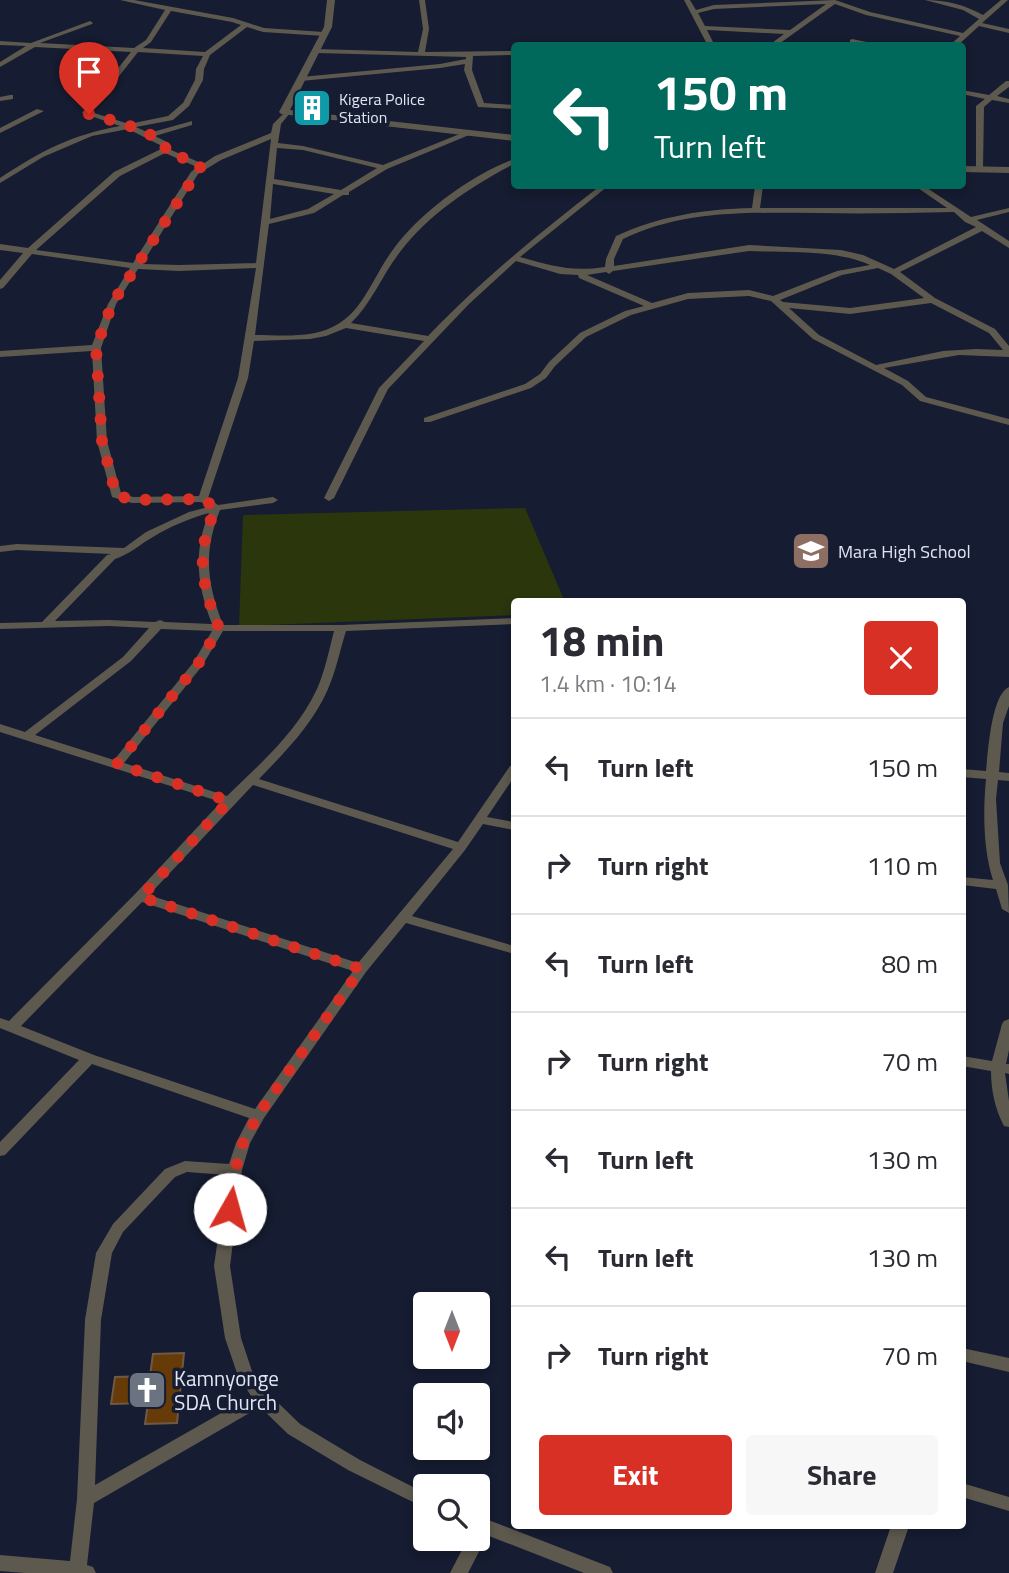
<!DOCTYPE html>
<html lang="en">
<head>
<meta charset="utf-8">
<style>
	:root { --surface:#fff; --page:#f7f7f7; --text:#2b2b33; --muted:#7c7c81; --line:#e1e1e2; --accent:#d93025 }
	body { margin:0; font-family:"Titillium Web",sans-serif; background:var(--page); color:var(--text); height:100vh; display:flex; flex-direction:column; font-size:26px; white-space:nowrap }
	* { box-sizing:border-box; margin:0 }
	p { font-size:23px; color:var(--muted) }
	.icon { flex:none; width:38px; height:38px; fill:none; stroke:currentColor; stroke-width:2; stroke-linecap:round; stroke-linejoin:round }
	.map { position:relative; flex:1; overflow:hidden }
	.drawer { position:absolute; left:511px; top:598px; width:455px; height:931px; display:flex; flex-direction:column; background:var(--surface); border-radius:7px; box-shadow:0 4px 10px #0003 }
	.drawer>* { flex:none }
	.banner { position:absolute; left:511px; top:42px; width:455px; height:147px; border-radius:7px; box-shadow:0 4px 10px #0003; background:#00695c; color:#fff; overflow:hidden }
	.needle { width:46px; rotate:180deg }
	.buttons { position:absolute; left:413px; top:1292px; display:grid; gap:14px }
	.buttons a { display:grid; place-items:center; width:77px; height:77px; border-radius:7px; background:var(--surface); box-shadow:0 4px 10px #0003; font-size:35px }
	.pin { position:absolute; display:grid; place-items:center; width:60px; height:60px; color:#fff; margin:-72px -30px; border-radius:50% 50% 50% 0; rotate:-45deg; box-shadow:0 0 7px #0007 }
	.pin .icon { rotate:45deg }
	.me { position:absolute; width:77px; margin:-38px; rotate:7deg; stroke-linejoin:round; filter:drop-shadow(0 0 5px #0008) }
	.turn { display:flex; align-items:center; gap:24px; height:147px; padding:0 28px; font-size:32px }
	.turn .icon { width:91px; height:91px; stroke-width:2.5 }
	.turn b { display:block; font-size:49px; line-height:60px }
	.round { display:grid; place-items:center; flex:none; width:74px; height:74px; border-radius:7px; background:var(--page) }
	.headline { display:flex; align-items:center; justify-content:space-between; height:119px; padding:0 28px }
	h1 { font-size:42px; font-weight:700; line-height:52px }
	.primary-button { display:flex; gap:14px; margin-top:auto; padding:14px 28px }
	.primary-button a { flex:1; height:80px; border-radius:7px; background:var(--accent); color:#fff; font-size:28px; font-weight:700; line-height:80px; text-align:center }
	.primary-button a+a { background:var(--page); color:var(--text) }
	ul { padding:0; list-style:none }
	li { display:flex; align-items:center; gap:21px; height:98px; padding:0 28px; border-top:2px solid var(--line) }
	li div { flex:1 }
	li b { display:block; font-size:26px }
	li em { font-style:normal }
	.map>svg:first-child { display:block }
	.green { fill:#2b360c }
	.building { fill:#673b07; stroke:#6f5946; stroke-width:2 }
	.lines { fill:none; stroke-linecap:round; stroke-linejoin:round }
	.minor { fill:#5d594e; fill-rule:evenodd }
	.tertiary { fill:#5d594e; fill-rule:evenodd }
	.route { stroke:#d93025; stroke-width:12; stroke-dasharray:0 21.6 }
	.labels { text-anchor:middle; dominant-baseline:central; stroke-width:7; stroke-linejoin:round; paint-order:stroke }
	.far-poi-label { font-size:16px; fill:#dfe5f3; stroke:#161c31; text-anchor:start }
	.poi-label { font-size:18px; fill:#dfe5f3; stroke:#161c31; text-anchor:start }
	.near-poi-label { font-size:21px; fill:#dfe5f3; stroke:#161c31; text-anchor:start }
</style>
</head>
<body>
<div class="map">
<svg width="1009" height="1573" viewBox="0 0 1009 1573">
	<rect width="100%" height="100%" fill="#161c31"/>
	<path class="green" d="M525 508 565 602H514V615L239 626 243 515Z"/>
	<path class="building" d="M184 1353 177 1423 145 1424 148 1403 111 1404 115 1377 150 1376 153 1354Z"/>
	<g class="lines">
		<path class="minor" d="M120 0H134L233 18 264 28 324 32 327 34 324 36 263 32 247 27 210 55 204 69 203 80 189 106 173 120 136 127 149 133 192 121V125L155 136 169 143V149L203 164 215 156 271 133 273 124 286 111 290 113 281 124 278 143 303 146 383 165 467 131 474 133 387 169 349 192V195H343L314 213 269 224 255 335C282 335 314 339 338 324 363 310 375 274 392 251 418 214 471 175 514 159V164C472 186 430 213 400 252 382 275 372 303 351 323L428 336C483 279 538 234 600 186H608L520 257C553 266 571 272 605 267L606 259 616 236C660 216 704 209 752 208L755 186H763L760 208H947L915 186H924L971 217 1009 208V212L977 220 1009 241V248L982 231 900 272 935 298 995 329 1009 346V357L959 355 884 368 908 381 926 397 1009 419V425L920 401 902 385 813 339 771 301 749 296 688 299 631 315 586 337 555 366 546 378 531 388 430 422H424V418L525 384 540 374 549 362 580 333 625 311 644 306 579 278 578 275 560 274 516 261 469 304 388 389 334 498 329 501 324 498 379 388 424 341 346 328 326 336 310 339 254 341 248 378 208 498 218 505 273 497 278 500 273 503 220 510C203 553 207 583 223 625H341L514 618V624L346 631C340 650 336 671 328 689 313 724 285 752 259 779L458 842 510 766 514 765V777L487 817 514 822V830L483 824 465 850 412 916 514 946V954L406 923 366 972 264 1118 250 1143 242 1170 230 1266 241 1338 252 1371 268 1393 300 1424 360 1460 425 1493V1508L348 1470 288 1434 260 1407 94 1503 87 1565 93 1567 96 1573H25L0 1571V1555L70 1561 77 1499 85 1320 96 1253 113 1224 165 1169 185 1161 229 1164 236 1143 249 1118 92 1064 5 1155 0 1156V1142L79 1060 0 1028V1018L9 1021 135 894 221 802 0 732V724L25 732 123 657 149 628 109 626 0 629V623L42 622 107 555 111 554 17 550 0 552V546L17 544 124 548 146 532 189 512 208 507 201 502 132 503 112 497 97 441 92 351 0 357V351L92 345 108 304 130 268 32 254 3 288 0 289V280L23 253 0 250V244L28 248 114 172 161 149 162 146 128 129 92 136 43 157 0 183V178C41 151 71 135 120 126L82 113 131 52 35 47 0 67V62L26 46 0 45V41L31 43 90 21 93 23 92 24 40 43 134 48 146 40 165 10ZM171 11 232 22 241 25 205 52 143 48 151 42ZM138 52 203 56 196 69 195 80 183 103 168 116 129 124 91 112ZM271 139 256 263 179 265 142 264 198 174 221 160ZM277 148 303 150 377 168 341 190 274 179ZM165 153 197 167 191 172 133 263 36 250 120 176ZM273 184 334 194 308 209 270 219ZM954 212 965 222 976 227 894 269 863 255 841 250 749 245 614 266V259L623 239C687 209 749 213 819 213 864 214 909 213 954 212ZM749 251C788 253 834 249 870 265L837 271 773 296 749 290 688 293 652 303 587 275 606 272 609 274 613 271ZM256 268 238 378 199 496 133 497 121 493 107 441 101 348 116 304 138 269 179 271ZM878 268 891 274 924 298 850 308 783 302 780 300 842 275ZM931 303 989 333 1003 350 976 349 943 351 876 365 819 335 789 308 850 314ZM209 513C193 552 197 586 212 624L165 622 160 620 155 622 109 620 55 621 115 559C130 554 139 545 153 537 169 527 190 518 209 513ZM161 629 212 631 193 663 114 760 35 735 131 661ZM223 631H334C329 650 325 671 317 689 297 732 260 764 227 796L124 763 202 666ZM253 785 453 849 358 963 149 895ZM142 902 353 971 255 1109 94 1055 21 1026ZM187 1172 227 1175 214 1266 225 1338 237 1373 251 1396 95 1485 101 1320 112 1253 123 1232 175 1177Z
			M419 0H425L429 29 425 52 514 51V55L473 56 472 70 484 103 514 105V109L478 107 464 70 465 64 440 68 301 81 297 79 301 77 440 64 466 59V57L317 53 314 51 317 49 418 52 423 29Z
			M684 0H690L696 10 714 5 835 0 870 12 963 33 979 19 963 10 925 0C946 0 965 5 983 15L1001 0H1008L982 23 1009 29V33L979 26 957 46H949L960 36 866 15 835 4 776 46H768L784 34 707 30 715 46H708ZM826 4 790 30 705 26 698 13 714 9Z
			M852 39 876 44 879 46H864L850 42V40Z
			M1006 81H1009V87L997 96 1009 99V103L992 100 984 107 983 169 976 171V106L985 99 962 94V90L989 95Z
			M10 95H13V99L0 101V97Z
			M37 109 44 111 0 133V128Z
			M1009 687V706L1003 723 999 772 1009 773V781L998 780 996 799 1000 863 1008 885 1009 913 1002 909 996 889 962 885V877L993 880C983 849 983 811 986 779L962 777V769L986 771C988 753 991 695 1009 687Z
			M1009 1019V1050L1006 1064H1009V1074L1005 1073 1009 1101V1127L1004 1126C995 1109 991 1090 991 1071L962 1066V1056L992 1061 1002 1024 1004 1021Z
			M962 1348 1009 1358V1372L962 1361Z
			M962 1483 1009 1497V1511L962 1497Z
			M478 1516 610 1567 613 1573H584L484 1534 486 1538 468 1573H450L468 1538H478Z
			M891 1526H909L893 1573H875Z"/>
		<path class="tertiary" d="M327 0H335L332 27 290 110 514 135V141L281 114 279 112 324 27Z
			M962 166 1009 167V173L962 172Z"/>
	</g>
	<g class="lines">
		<path class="route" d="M89 114C114 121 145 128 166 145L165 150 201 166 112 304 96 348 102 441 116 495 132 500 203 499 216 508C195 552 201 584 219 628L198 664 117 764 229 801 141 897 361 969 258 1115 243 1143 235 1170 230 1209"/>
	</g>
	<defs>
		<g id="building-square" transform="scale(2.0125)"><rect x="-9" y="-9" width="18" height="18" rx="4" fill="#0f9aa8" stroke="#161c31"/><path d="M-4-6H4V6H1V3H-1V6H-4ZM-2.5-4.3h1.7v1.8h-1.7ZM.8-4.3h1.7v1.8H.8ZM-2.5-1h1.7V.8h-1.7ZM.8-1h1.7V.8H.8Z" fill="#fff"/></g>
		<g id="school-square" transform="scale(2.0125)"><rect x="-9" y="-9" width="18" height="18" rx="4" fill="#8d6e63" stroke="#161c31"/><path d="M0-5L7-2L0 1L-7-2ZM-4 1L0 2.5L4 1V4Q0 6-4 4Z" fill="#fff"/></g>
		<g id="church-square" transform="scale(2.0125)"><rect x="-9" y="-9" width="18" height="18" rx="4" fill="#6b7280" stroke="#161c31"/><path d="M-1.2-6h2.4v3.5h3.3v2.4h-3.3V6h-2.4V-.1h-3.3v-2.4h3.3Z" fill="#fff"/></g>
	</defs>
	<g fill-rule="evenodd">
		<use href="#building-square" x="312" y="108"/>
		<use href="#school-square" x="811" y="551"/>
		<use href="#church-square" x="147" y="1390"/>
	</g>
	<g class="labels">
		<g class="far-poi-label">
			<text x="339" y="99">Kigera Police<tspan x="339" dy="18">Station</tspan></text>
		</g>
		<g class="poi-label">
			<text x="838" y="551">Mara High School</text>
		</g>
		<g class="near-poi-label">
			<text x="174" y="1378">Kamnyonge<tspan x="174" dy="24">SDA Church</tspan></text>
		</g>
	</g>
</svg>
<div class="buttons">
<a><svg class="needle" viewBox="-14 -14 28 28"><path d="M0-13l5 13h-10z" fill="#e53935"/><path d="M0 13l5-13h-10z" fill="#7c7c81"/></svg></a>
<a><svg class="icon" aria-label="sound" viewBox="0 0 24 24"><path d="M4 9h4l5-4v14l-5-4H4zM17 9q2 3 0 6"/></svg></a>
<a><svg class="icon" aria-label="search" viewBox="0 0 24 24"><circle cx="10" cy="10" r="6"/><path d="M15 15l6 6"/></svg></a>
</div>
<div class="pin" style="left:89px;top:114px;background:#d93025"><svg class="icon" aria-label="arrive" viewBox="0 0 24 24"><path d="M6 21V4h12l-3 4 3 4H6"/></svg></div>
<svg class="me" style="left:230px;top:1209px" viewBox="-20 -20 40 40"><circle r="19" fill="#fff"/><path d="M0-13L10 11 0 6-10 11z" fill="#d93025"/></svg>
<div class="banner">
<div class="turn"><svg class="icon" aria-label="left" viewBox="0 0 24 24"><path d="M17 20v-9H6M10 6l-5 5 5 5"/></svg><div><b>150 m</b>Turn left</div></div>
</div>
<section class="drawer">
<div class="headline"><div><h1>18 min</h1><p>1.4 km · 10:14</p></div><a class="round" style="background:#d93025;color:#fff"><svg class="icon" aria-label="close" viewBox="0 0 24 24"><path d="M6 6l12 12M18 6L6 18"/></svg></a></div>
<ul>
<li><svg class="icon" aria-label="left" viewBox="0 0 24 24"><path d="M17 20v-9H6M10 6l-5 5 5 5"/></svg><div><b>Turn left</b></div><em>150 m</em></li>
<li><svg class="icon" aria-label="right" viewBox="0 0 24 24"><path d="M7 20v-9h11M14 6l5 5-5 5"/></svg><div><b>Turn right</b></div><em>110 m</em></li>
<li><svg class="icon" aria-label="left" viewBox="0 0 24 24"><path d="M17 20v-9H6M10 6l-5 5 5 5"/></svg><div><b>Turn left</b></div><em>80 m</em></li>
<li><svg class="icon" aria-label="right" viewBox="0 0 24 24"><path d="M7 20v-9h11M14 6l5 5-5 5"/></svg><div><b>Turn right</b></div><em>70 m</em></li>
<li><svg class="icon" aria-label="left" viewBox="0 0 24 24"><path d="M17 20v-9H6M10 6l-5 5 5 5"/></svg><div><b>Turn left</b></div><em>130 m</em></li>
<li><svg class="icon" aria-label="left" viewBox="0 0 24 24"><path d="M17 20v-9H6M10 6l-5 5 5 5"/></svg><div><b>Turn left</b></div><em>130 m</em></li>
<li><svg class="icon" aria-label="right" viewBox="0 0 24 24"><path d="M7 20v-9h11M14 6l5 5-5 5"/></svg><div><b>Turn right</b></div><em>70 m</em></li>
</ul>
<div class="primary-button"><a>Exit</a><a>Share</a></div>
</section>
</div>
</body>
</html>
